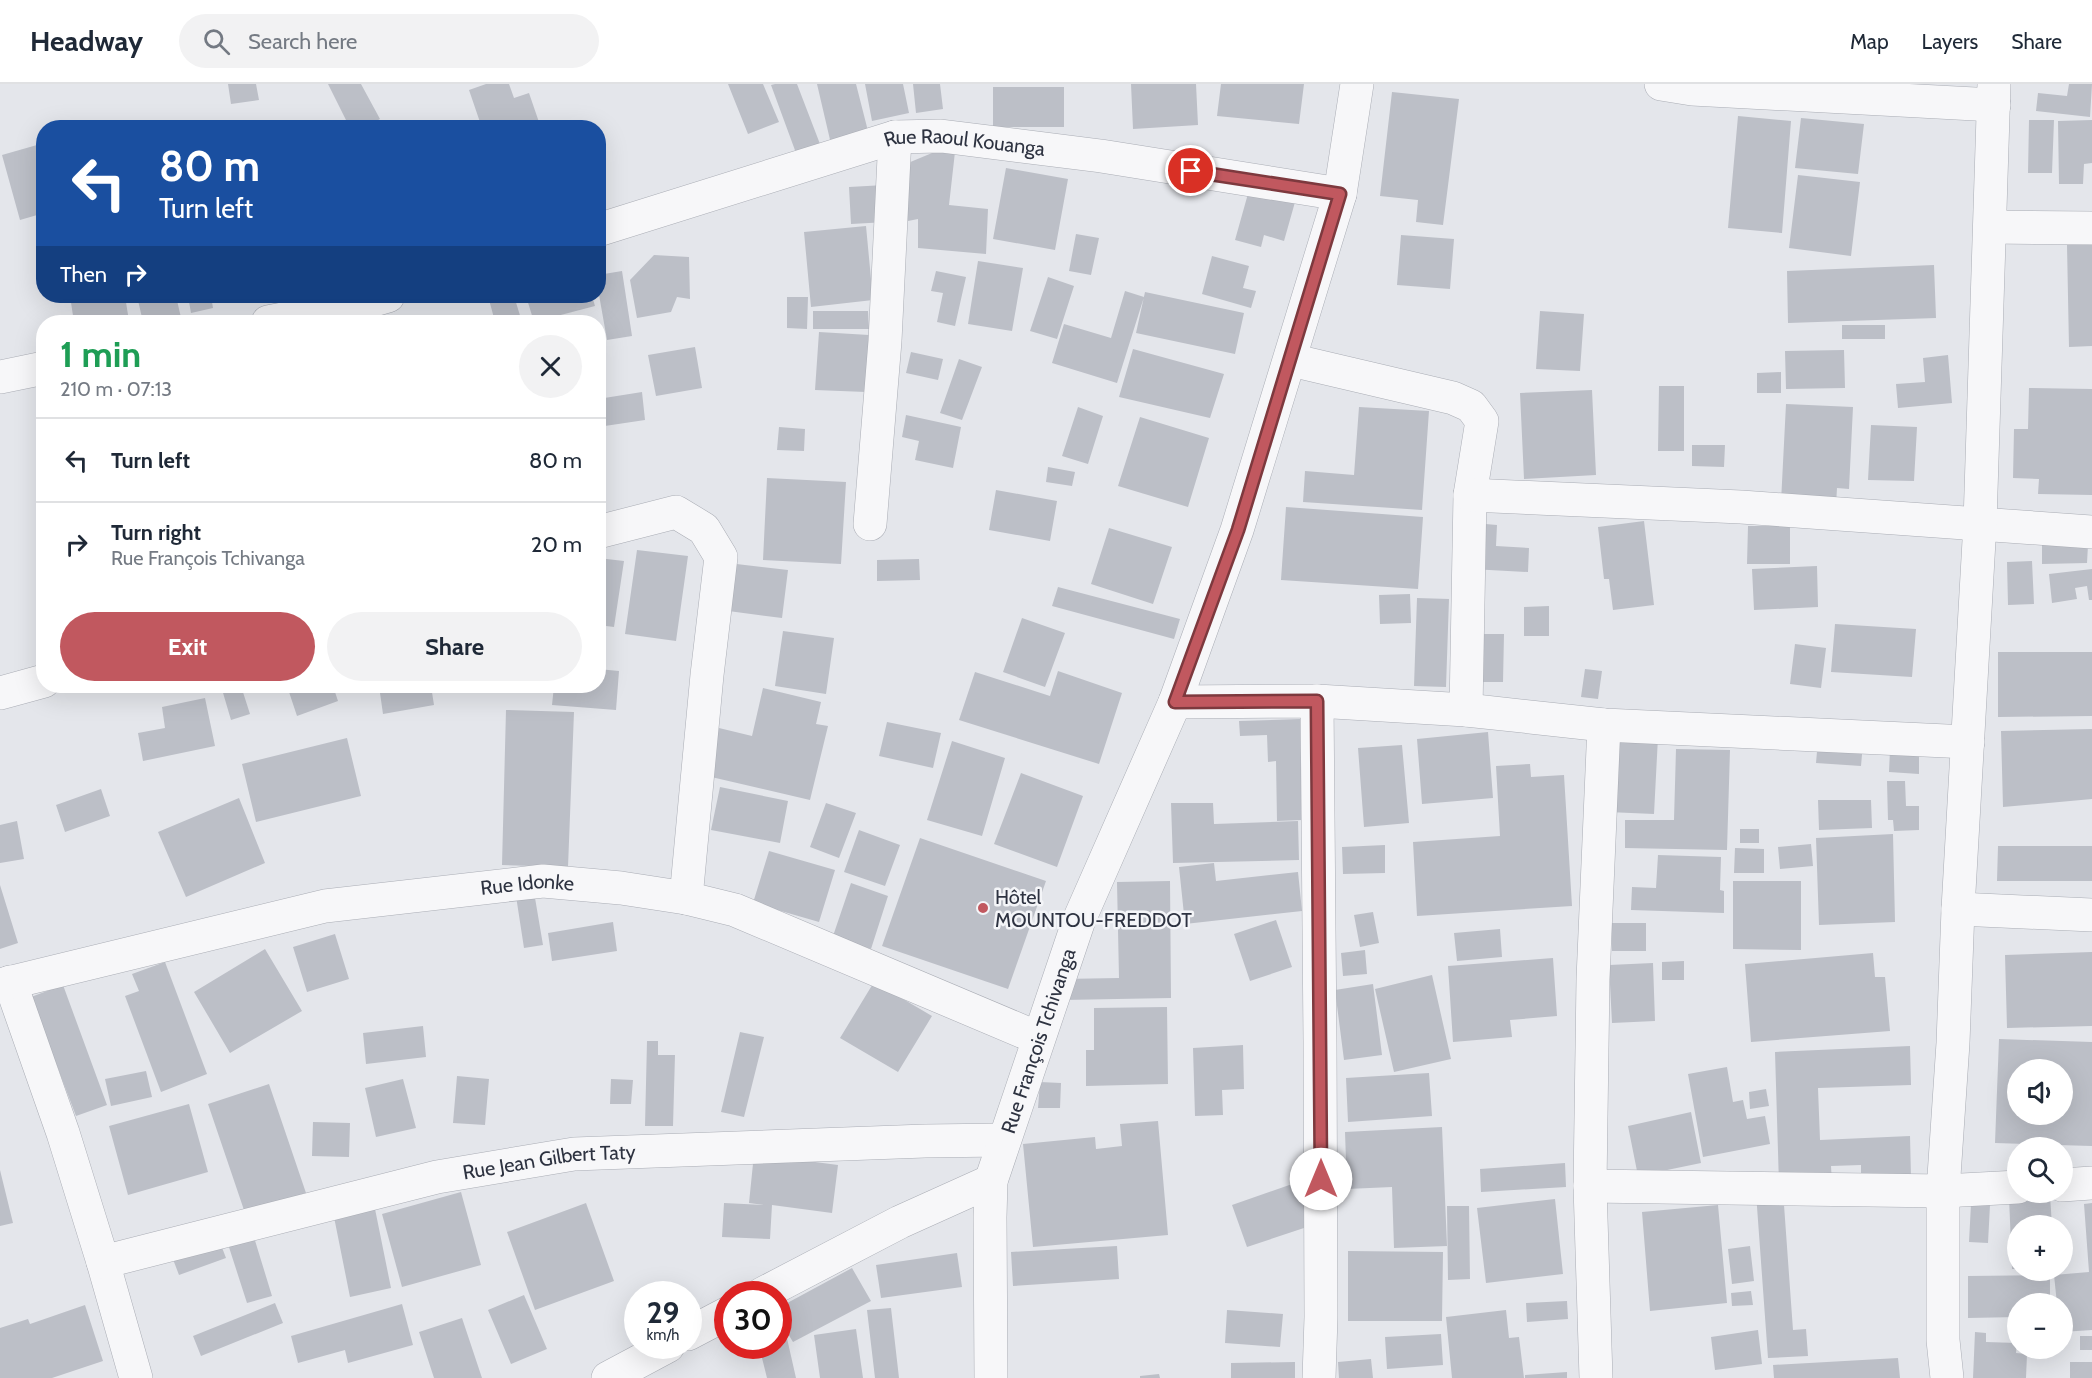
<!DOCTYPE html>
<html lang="en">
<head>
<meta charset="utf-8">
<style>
	:root { --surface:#fff; --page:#f2f2f3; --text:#1f2937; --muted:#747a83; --line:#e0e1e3; --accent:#c1585f }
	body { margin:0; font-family:Cabin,sans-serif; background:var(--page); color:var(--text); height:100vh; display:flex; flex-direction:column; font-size:22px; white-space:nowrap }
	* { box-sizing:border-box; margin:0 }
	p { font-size:20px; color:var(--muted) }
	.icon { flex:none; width:33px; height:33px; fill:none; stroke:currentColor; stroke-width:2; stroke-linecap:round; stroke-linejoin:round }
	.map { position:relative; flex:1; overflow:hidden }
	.drawer { position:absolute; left:36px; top:231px; width:570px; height:378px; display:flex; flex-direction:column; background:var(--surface); border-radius:24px; box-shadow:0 6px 24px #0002 }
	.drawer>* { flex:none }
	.guide { position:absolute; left:36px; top:36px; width:570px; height:183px; border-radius:24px; box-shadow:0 6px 24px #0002; background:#1a4fa0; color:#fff; overflow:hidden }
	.fabs { position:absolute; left:2007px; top:975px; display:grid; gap:12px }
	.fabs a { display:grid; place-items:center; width:66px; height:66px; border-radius:50%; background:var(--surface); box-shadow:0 6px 24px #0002; font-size:30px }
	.speed { position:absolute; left:624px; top:1197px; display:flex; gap:12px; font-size:30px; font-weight:700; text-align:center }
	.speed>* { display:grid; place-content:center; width:78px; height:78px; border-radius:50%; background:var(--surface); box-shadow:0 6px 24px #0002; line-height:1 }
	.speed small { font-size:15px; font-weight:400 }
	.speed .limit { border:9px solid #d22; background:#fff; color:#111 }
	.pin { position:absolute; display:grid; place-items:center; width:51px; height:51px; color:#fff; margin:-26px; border:3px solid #fff; border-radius:50%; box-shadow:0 2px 6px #0007 }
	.me { position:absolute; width:66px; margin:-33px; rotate:0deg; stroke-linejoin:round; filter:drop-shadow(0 0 4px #0008) }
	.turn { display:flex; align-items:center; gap:21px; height:126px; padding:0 24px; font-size:27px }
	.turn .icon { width:78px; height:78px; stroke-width:2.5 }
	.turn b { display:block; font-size:42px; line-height:51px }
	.then { display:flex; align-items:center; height:57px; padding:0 24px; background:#0003; gap:12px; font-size:22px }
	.round { display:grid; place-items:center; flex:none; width:63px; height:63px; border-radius:32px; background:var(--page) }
	.overview { display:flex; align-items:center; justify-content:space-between; height:102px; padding:0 24px }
	h1 { font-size:36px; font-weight:700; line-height:45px; color:#1e9e55 }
	.cta { display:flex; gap:12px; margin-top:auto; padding:12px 24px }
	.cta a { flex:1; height:69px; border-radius:36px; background:var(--accent); color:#fff; font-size:24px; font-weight:700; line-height:69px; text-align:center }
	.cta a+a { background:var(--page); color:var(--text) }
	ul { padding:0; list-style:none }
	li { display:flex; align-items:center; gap:18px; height:84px; padding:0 24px; border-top:2px solid var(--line) }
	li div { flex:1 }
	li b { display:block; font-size:22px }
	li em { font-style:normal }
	header { display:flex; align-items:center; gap:36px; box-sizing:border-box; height:84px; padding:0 30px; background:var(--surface); border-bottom:2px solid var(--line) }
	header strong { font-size:28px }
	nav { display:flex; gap:33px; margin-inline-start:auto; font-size:21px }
	.search { width:420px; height:54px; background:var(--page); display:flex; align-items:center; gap:15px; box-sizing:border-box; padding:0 21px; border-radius:33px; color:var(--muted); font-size:22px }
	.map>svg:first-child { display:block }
	.building { fill:#bcbfc7; fill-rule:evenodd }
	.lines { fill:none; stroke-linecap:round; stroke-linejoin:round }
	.minor-casing { stroke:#aaadb5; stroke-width:34 }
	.minor { stroke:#f7f7f9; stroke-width:33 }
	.route-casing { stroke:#7d393e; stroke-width:15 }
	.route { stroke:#c1585f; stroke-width:10 }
	.poi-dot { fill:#c1585f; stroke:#f4f5f8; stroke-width:2 }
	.labels { text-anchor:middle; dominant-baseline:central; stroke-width:5; stroke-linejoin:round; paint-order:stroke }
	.street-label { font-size:20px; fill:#2e3341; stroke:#f4f5f8 }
	.poi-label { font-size:20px; fill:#2e3341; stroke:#f4f5f8; text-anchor:start }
</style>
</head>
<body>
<header>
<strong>Headway</strong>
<div class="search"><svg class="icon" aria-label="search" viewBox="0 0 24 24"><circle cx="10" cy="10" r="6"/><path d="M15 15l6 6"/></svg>Search here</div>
<nav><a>Map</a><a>Layers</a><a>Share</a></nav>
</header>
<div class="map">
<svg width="2092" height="1294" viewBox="0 0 2092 1294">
	<rect width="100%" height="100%" fill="#e4e6eb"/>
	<path class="building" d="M228 0H256L259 16 231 20Z
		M328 0H361L380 35 364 44H350Z
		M486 0H509L514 14 529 9 541 44H482L469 6Z
		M728 0H763L779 38 748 50Z
		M775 0H797L820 60 796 69 771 1Z
		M817 0H856L869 51 831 60Z
		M865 0H903L909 29 872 37Z
		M913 0H940L943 25 916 29Z
		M1131 0H1196L1198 41 1133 45Z
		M1221 0H1304L1299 40 1217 32Z
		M2069 0H2092L2090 33 2036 27 2038 9 2067 12Z
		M993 3H1064V43H993Z
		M1392 8 1459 15 1443 141 1416 138 1418 116 1380 112Z
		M1738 32 1791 37 1782 149 1728 144Z
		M1801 34 1864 40 1858 90 1795 84Z
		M2029 36H2054L2052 89H2028Z
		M2092 36V79L2084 80 2083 100H2059L2058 37Z
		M44 59V129L20 136 2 71Z
		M956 59 949 121 988 125 986 170 918 164V135L908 137V79Z
		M1006 84 1068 95 1055 166 993 155Z
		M1798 91 1860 98 1851 172 1789 164Z
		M1251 99 1297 111 1284 157 1264 151 1261 163 1235 156Z
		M885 101 887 138 851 140 849 103Z
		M866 142 873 216 811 223 804 148Z
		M1076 150 1099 154 1091 191 1069 187Z
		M1401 151 1454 155 1450 205 1397 201Z
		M2092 160V262L2069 263 2067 161Z
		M654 171 689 173 690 215 677 213 671 228 637 234 630 196Z
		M1212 172 1249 182 1243 204 1256 207 1251 224 1202 210Z
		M978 177 1023 184 1012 247 968 240Z
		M1934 181 1936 234 1788 239 1787 187Z
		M622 187 632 252 607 256 598 205V191Z
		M936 187 966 193 955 242 937 238 943 209 931 207Z
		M1048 193 1074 202 1057 255 1030 247Z
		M1125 207 1144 213 1117 299 1052 279 1064 240 1111 254Z
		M1145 208 1244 229 1235 270 1136 249Z
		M70 212H125L129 237 74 238Z
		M137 212H176L182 238H143Z
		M188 212H211L213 224 191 229Z
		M488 212H514L522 238H481L494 234Z
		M526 212H592L595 222 534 238Z
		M787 213H808L807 245 787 244Z
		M813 227H868L869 245H813Z
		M1540 227 1584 230 1580 287 1536 285Z
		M1842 241H1885V255H1842Z
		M819 248 869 251 866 308 815 306Z
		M695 263 702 304 656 312 648 271Z
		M1133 265 1224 290 1210 334 1119 313Z
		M1844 266 1845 304 1786 305 1785 267Z
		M911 268 943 275 938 296 906 289Z
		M1948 271 1952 319 1898 324 1896 300 1925 298 1923 274Z
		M959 275 982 283 962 336 940 329Z
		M1781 288V309H1757V289Z
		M1659 302H1684V367H1658Z
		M2029 304 2092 305V411L2038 410 2039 395 2013 394 2014 345H2028Z
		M1592 306 1596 391 1524 395 1520 309Z
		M642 308 645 336 598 343V315Z
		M1786 320 1853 323 1849 405 1837 404 1836 421 1781 418Z
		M1078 323 1103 332 1088 380 1062 372Z
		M1359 323 1429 327 1422 426 1303 418 1305 387 1354 391Z
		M906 331 961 343 953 384 915 376 919 357 902 353Z
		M1140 333 1209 354 1188 423 1118 402Z
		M1871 341 1917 343 1914 397 1868 396Z
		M779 343 805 345 804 367 777 366Z
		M1692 361H1725L1724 383 1692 382Z
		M1048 383 1075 388 1072 402 1046 398Z
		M767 394 846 398 841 480 763 476Z
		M996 406 1057 417 1050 457 989 446Z
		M1286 423 1423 433 1418 505 1281 496Z
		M1644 437 1654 521 1613 526 1609 495H1604L1598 443Z
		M1474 439 1497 441 1496 462 1529 464 1528 488 1471 485Z
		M1748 442H1790V480H1747Z
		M1109 444 1172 463 1153 520 1091 500Z
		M2042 461H2088L2087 479 2042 480Z
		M637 466 688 472 676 557 625 550Z
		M598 474 624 477 614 543 598 541Z
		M919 475 920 496 877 497V476Z
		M2032 477 2034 520 2008 521 2007 478Z
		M728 479 788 486 782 534 721 526Z
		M1817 482 1818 523 1754 526 1752 485Z
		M2092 485V516H2089L2087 502 2075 504 2077 515 2052 519 2049 490Z
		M1058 503 1180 535 1174 555 1052 522Z
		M1410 510 1411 539 1380 540 1379 511Z
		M1417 514 1449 515 1446 603 1414 602Z
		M1549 522V552H1524V523Z
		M1022 534 1065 549 1045 603 1003 588Z
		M1835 540 1916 545 1912 593 1831 588Z
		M783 547 834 554 826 610 775 602Z
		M1482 550H1504L1503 598H1482Z
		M1795 560 1826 564 1821 604 1790 600Z
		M1998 568H2092V632L1998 633Z
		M598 585 619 587 616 626 552 621 554 602H598Z
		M1585 585 1602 587 1598 615 1581 613Z
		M1058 587 1122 609 1099 680 959 636 975 588 1050 612Z
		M221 602H241L250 630 231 636Z
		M287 602H333L338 617 297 632Z
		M379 602H431L434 621 383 630Z
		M479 602H509V603L479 606Z
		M763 604 821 618 816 640 828 642 810 716 707 692 719 644 752 652Z
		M205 614 215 662 143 677 138 649 165 644 162 623Z
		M506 626 574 628 568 783 502 781Z
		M1300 635 1302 736 1277 737 1276 677 1268 678 1267 651 1240 652 1239 637Z
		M887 638 941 649 933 684 879 672Z
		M2092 645V715L2003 723 2001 647Z
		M1488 648 1493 714 1422 720 1417 655Z
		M1611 651 1658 653 1654 730 1608 728Z
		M347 654 361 712 256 738 242 680Z
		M1818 656 1863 659 1861 682 1816 679Z
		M952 657 1005 674 982 752 927 736Z
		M1402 661 1409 739 1364 743 1358 664Z
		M1676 665 1730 666 1727 766 1625 764V736H1674Z
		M1890 666 1919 668V690L1889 688Z
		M1530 680 1531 693 1564 691 1572 822 1417 832 1413 758 1500 752 1496 682Z
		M1021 689 1083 712 1057 783 994 760Z
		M1887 697H1905L1906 722H1919V746L1894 747 1893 736H1888Z
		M720 703 788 717 780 759 711 746Z
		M101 705 110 732 65 748 56 721Z
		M239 714 265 779 186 813 158 748Z
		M1818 716H1871L1872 744 1819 746Z
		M826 719 856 729 839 774 810 763Z
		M1171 719H1213L1214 740 1298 737 1299 776 1173 779Z
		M17 737 24 775 0 779V741Z
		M1740 745H1759V759H1740Z
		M859 746 900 761 885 802 844 788Z
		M1893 750 1895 838 1819 841 1816 754Z
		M920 754 1046 797 1008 905 882 862Z
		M1811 760 1813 782 1780 785 1778 763Z
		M1385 761V789L1343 790 1342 763Z
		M1998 762H2092V797H1997Z
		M1735 764 1764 765V789H1734Z
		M769 767 835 786 819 838 753 819Z
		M1658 771 1721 773 1720 806 1724 807V829L1631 826 1632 803 1656 804Z
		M1214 779 1216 797 1298 788 1302 827 1185 840 1179 783Z
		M1170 797 1171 914 1063 916 1062 895 1119 894 1117 798Z
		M1733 797H1801V866L1733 865Z
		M851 799 888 812 871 865 833 852Z
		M0 801 18 859 0 865Z
		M534 808 543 861 524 864 516 812Z
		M1373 828 1379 859 1360 863 1354 831Z
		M1276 836 1292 883 1250 897 1234 850Z
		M613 838 617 867 552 877 548 849Z
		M1611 839H1646V867H1612Z
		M1500 845 1502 873 1457 877 1454 849Z
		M335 850 349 895 307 908 293 863Z
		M265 865 302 927 230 969 194 908Z
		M1365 866 1367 890 1343 892 1341 869Z
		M2092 868V942L2007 944 2005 871Z
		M1873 869 1875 893H1885L1890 947 1751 958 1745 880Z
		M1553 874 1557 932 1510 936 1512 953 1453 958 1448 882Z
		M1684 877V896H1662V878Z
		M165 878 207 990 161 1008 125 912 139 907 132 890Z
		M1653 879 1655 937 1612 939 1609 881Z
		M1432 891 1451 975 1394 988 1375 905Z
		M874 898 932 932 898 988 840 954Z
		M1373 900 1382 971 1344 976 1335 906Z
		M63 901 107 1021 76 1032 31 913Z
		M1167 923 1168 1000 1086 1002V966H1094V924Z
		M423 942 426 973 366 980 363 949Z
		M740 948 764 953 744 1033 721 1028Z
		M1999 955 2092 958V1062L1995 1059ZM2018 986H2062V1030H2018Z
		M647 957H658V971H675L673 1042H645Z
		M1243 961 1244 1005 1222 1006 1223 1031 1195 1032 1193 964Z
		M1910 962 1911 1001 1818 1004 1820 1056 1910 1052 1911 1094 1861 1096V1081L1831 1082 1832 1100 1779 1101 1775 968Z
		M1727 983 1733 1018 1743 1016 1747 1035 1765 1032 1770 1060 1703 1073 1688 990Z
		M146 987 152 1013 111 1022 105 995Z
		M1429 989 1432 1032 1348 1038 1346 994Z
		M457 992 489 995 485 1041 453 1039Z
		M403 995 416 1044 376 1053 365 1004Z
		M611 995 633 996 631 1020H610Z
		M1040 998 1061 999 1060 1024H1038Z
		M269 1000 306 1109 245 1129 208 1020Z
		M1766 1005 1769 1022 1750 1025 1749 1008Z
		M189 1020 208 1088 128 1111 109 1042Z
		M1691 1028 1701 1079 1638 1092 1628 1042Z
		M1158 1037 1168 1151 1033 1163 1023 1060 1095 1053 1096 1065 1122 1062 1120 1040Z
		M313 1038 350 1039 349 1073 312 1072Z
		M1442 1043 1447 1162 1394 1164 1392 1103 1347 1105 1345 1048Z
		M754 1070 838 1081 832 1129 772 1121 770 1155 722 1153 724 1119 765 1121 749 1119Z
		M1565 1079 1566 1103 1481 1108 1480 1085Z
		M0 1086 13 1139 0 1142Z
		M1298 1098 1313 1141 1247 1163 1232 1121Z
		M1783 1107 1793 1246 1806 1245 1808 1272 1768 1274 1756 1109Z
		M461 1108 481 1181 402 1203 382 1130Z
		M2050 1111 2052 1142H2018V1185H2012L2009 1113Z
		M1555 1115 1563 1190 1486 1199 1477 1124Z
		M586 1119 614 1197 535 1226 507 1148Z
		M2092 1119V1246L2062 1248V1220H2057L2054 1191 2089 1188 2084 1120Z
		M374 1120 391 1204 350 1213 333 1128Z
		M1971 1120 1990 1121 1988 1159 1969 1158Z
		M1718 1121 1727 1219 1650 1227 1642 1128Z
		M1447 1122H1469L1470 1195 1448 1196Z
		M253 1150 272 1212 247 1219 227 1157Z
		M218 1153 226 1174 179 1191 171 1170Z
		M1117 1162 1119 1195 1013 1202 1011 1168Z
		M1750 1162 1754 1197 1732 1200 1728 1165Z
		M1348 1167 1443 1168 1442 1237H1348Z
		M957 1169 962 1203 881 1214 876 1181Z
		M852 1184 871 1217 793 1258 778 1233V1224Z
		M2050 1191V1220H2018V1233L1968 1234V1192Z
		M1751 1207 1753 1221 1732 1222 1731 1209Z
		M524 1211 547 1265 511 1280 488 1226Z
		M1567 1217 1568 1235 1527 1238 1526 1219Z
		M275 1219 283 1239 201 1272 193 1252Z
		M402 1220 413 1261 348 1279 345 1266 298 1279 291 1252Z
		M85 1221 103 1277 52 1294H0V1244L28 1235 30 1240Z
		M891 1224 899 1294H875L867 1226Z
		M1227 1226 1283 1230 1280 1263 1225 1259Z
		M1506 1226 1509 1254 1519 1253 1524 1294H1452L1446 1233Z
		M462 1234 482 1294H434L419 1248Z
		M856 1245 863 1294H820L814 1251Z
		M1758 1246 1762 1280 1715 1286 1711 1253Z
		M1975 1248 1986 1249V1258L2017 1259 2016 1269 2027 1270 2026 1294H1973Z
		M786 1250 796 1294H767L759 1262H778V1252Z
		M1441 1250 1443 1281 1387 1285 1385 1253Z
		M2080 1252H2092V1266H2080Z
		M1898 1274 1900 1294H1774L1773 1281Z
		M1371 1275 1373 1294H1339L1338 1278Z
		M1295 1278V1294H1231V1279Z
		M2070 1278H2092V1294H2070Z
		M1567 1288V1294H1525V1291Z
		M1159 1290 1160 1294H1140V1292Z"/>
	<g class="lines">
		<g class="minor-casing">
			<g id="minor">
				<path d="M1661 0 1692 5 1994 21"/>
				<path d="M1990 143 2092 144"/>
				<path id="s1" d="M598 146 895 53 941 52 1101 72 1340 110"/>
				<path d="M268 238 364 219 388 212"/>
				<path d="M1291 276 1453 314 1471 322 1482 337 1470 411 1466 626"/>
				<path d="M0 293 44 284"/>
				<path d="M1470 411 1741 423 2092 448"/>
				<path d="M870 440 885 257 895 53"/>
				<path d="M598 448 676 428 704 445 721 473 707 591 686 814"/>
				<path d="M0 609 44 597"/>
				<path d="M1317 617 1320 957 1321 1233 1319 1294"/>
				<path d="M1175 618 1317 617 1466 626 1604 641 1968 658"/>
				<path d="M1958 825 2092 831"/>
				<path d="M10 898 63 1049 103 1178 136 1294"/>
				<path id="s2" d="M0 901 325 822 543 797 621 804 686 814 735 826 1038 954"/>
				<path d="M2062 1101 2092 1099"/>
				<path d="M1590 1102 1943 1107 2018 1103"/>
				<path id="s3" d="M103 1178 437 1093 574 1070 925 1057 1004 1056"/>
				<path d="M762 1210 900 1138 991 1097"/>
				<path d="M688 1250 728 1229"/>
				<path d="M608 1294 668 1262"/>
				<path id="s4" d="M991 1294 990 1133 991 1097 1079 836 1175 618 1237 446 1340 110 1357 0"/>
				<path d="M1596 1294 1590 1102 1593 895 1604 641"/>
				<path d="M1947 1294 1943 1256V1107L1953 959 1958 825 1980 439 1994 0"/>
			</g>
		</g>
		<use href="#minor" class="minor"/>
	</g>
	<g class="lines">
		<g class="route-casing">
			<path id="route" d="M1191 87 1340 110 1238 446 1175 618 1317 617 1321 1095"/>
		</g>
		<use href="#route" class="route"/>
	</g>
	<circle class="poi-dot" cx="983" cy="824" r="6"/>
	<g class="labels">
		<g class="street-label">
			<text stroke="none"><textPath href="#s1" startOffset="381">Rue Raoul Kouanga</textPath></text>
			<text stroke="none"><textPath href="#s2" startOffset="538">Rue Idonke</textPath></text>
			<text stroke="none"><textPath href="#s4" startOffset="345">Rue François Tchivanga</textPath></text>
			<text stroke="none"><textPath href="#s3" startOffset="458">Rue Jean Gilbert Taty</textPath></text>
		</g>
		<g class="poi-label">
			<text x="995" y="813">Hôtel<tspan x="995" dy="23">MOUNTOU-FREDDOT</tspan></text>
		</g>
	</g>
</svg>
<div class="fabs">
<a><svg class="icon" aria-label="sound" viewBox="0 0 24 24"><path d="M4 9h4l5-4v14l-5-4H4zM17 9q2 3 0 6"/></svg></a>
<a><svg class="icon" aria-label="search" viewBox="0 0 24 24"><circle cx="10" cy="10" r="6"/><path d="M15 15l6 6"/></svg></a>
<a>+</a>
<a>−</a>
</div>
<div class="speed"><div>29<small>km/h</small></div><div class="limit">30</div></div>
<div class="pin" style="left:1191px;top:87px;background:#d93025"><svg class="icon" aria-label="arrive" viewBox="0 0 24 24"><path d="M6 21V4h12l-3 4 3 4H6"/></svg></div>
<svg class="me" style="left:1321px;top:1095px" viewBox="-20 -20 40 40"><circle r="19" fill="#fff"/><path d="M0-13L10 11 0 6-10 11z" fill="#c1585f"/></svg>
<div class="guide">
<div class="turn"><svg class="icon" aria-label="left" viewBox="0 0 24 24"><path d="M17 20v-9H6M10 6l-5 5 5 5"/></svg><div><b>80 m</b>Turn left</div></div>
<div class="then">Then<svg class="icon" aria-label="right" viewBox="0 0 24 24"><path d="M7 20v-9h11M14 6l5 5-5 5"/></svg></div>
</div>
<section class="drawer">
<div class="overview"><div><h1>1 min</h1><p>210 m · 07:13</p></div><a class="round"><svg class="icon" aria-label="close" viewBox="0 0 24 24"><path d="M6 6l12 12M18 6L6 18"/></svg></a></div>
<ul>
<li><svg class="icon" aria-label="left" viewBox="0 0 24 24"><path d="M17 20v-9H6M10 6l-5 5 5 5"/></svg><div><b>Turn left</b></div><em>80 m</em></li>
<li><svg class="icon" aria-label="right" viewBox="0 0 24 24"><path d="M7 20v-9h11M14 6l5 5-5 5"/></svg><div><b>Turn right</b><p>Rue François Tchivanga</p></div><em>20 m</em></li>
</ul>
<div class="cta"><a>Exit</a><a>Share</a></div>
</section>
</div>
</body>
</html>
